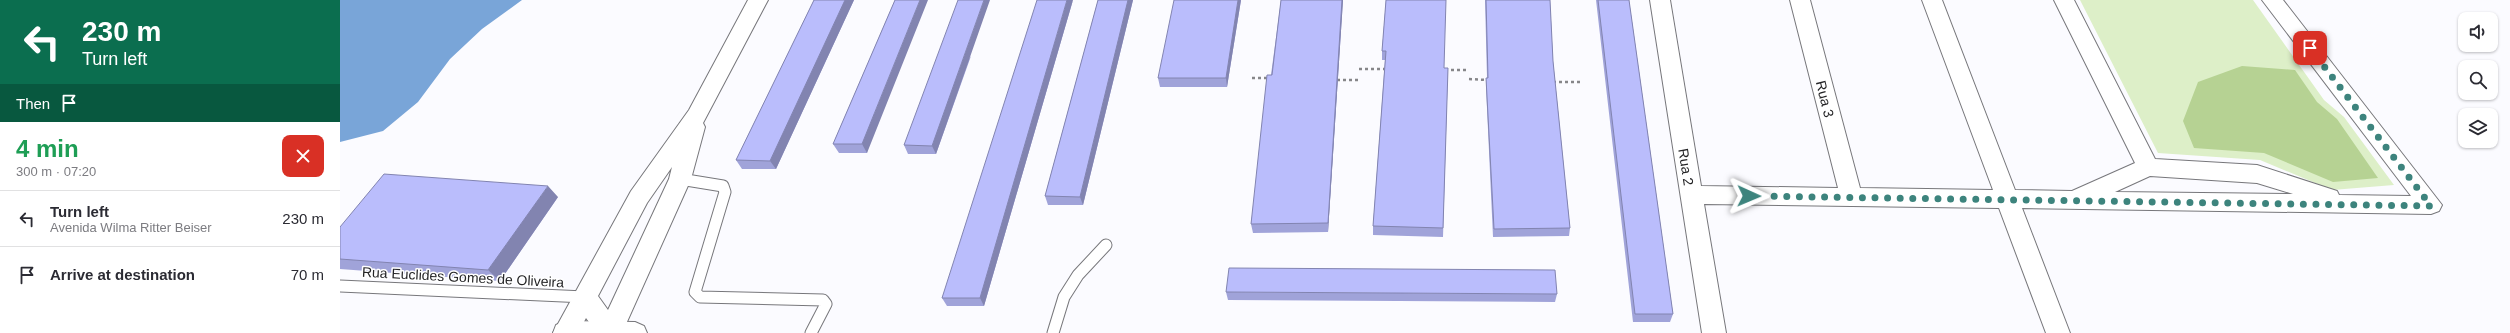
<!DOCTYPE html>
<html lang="en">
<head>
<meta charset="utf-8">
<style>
	:root { --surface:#fff; --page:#f7f7f7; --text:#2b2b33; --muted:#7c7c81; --line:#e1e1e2 }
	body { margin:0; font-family:Helvetica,sans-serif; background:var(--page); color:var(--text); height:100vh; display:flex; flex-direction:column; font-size:15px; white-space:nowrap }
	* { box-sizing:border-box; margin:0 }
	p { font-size:13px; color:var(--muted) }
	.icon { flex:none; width:22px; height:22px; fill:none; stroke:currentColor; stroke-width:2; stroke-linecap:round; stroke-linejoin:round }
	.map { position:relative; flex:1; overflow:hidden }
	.details { display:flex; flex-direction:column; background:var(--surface); width:340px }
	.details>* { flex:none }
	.guide { background:#0b6e4f; color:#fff; overflow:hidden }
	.buttons { position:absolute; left:2118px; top:12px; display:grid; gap:8px }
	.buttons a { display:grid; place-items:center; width:40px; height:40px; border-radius:8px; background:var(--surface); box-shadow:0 1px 3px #0004; font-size:20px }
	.pin { position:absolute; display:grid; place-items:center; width:34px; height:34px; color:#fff; margin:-17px; border-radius:8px; box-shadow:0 2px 6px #0006 }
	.me { position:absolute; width:44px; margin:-22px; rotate:91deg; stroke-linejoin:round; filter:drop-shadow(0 0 3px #0008) }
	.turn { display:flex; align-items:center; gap:14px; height:84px; padding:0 16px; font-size:18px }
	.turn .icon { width:52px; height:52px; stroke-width:2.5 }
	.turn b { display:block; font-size:28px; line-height:34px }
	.then { display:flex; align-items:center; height:38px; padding:0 16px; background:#0003; gap:8px; font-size:15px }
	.round { display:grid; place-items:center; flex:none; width:42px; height:42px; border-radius:8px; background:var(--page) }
	.headline { display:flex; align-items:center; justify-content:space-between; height:68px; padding:0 16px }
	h1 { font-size:24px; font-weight:800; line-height:30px; color:#1e9e55 }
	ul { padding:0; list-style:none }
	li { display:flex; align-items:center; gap:12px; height:56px; padding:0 16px; border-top:1px solid var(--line) }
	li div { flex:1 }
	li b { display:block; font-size:15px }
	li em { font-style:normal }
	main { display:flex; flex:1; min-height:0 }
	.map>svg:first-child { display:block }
	.green { fill:#ddefc8 }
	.forest { fill:#b6d293 }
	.water { fill:#79a5d8 }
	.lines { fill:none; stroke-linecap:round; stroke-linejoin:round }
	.lane-casing { stroke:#77777b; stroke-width:13 }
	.street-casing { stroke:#77777b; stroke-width:2 }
	.secondary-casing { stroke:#77777b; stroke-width:2 }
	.primary-casing { stroke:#77777b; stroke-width:2 }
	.path { stroke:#868689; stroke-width:2.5; stroke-dasharray:3 3; stroke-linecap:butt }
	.lane { stroke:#fff; stroke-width:11 }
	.street { fill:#fff; fill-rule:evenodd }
	.secondary { fill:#fff; fill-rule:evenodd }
	.primary { fill:#fff; fill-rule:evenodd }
	.wall { fill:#a0a3d9 }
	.shaded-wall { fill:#8284b0 }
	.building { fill:#babdfc; stroke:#8284b0 }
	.route { stroke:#3d847d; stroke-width:7; stroke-dasharray:0 12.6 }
	.labels { text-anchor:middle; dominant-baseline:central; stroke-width:3; stroke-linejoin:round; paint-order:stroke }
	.street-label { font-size:14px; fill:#242426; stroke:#fff }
</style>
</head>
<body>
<main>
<section class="details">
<div class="guide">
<div class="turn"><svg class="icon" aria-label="left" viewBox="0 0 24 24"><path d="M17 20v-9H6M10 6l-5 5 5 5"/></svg><div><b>230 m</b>Turn left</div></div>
<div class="then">Then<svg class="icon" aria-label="arrive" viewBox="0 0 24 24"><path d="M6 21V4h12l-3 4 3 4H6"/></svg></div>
</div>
<div class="headline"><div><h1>4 min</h1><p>300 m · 07:20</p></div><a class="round" style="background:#d93025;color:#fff"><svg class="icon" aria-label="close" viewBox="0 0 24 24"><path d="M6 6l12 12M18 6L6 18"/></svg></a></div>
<ul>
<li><svg class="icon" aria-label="left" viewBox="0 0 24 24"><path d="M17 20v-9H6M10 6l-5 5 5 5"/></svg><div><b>Turn left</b><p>Avenida Wilma Ritter Beiser</p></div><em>230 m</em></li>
<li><svg class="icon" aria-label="arrive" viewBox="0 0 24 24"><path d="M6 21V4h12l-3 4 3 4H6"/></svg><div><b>Arrive at destination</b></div><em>70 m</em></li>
</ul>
</section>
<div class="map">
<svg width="2170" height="333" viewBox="0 0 2170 333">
	<rect width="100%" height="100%" fill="#fbfbff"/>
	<path class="green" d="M1740 0H1913L1984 100 2004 117 2054 185 1992 190 1920 160 1818 153Z"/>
	<path class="forest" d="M1902 66 1955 70 1977 102 1997 119 2038 178 1993 182 1924 153 1854 148 1843 121 1858 82Z"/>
	<path class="water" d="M0 0H182L142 29 110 59 78 102 43 131 0 142Z"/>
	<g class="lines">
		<g class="lane-casing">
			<path id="lane" d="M340 179 383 186 385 192 355 292 360 297 483 300 486 304 471 333
				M0 286 245 297
				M713 333 724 297 738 275 766 245"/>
		</g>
		<g class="street-casing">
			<path id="street" d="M1310 0H1330L1361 186 1498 188 1450 0H1470L1520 188 1653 190 1582 0H1602L1675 190 1732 191 1795 163 1714 0H1734L1815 159 1917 165 1997 191 1999 195 2071 196 1922 0H1943L2102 205 2099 211 2091 214 1682 208 1730 333H1706L1659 208 1364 204 1386 333H1362ZM1810 176 1917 183 1953 194 1775 192Z"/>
		</g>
		<g class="secondary-casing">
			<path id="secondary" d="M225 321 295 322 304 326 307 333H213L216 325Z"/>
		</g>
		<g class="primary-casing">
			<path id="primary" d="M408 0H428L363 123 365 127 351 179 282 333H257L246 318 238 333H213L291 191 349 110ZM332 167 329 179 268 310 258 296 307 203Z"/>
		</g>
		<path class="path" d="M1019 69H1048
			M1105 70H1128
			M912 78H930
			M1129 79 1148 80
			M997 80H1018
			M1213 82H1242"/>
		<use href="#lane" class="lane"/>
		<use href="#street" class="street"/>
		<use href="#secondary" class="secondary"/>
		<use href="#primary" class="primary"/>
	</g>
	<path class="wall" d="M474 0H514L436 169H402L396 160Z
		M555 0 527 153H499L493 144Z
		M733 0 644 306H607L602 298Z
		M758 0H793L743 205H708L705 196Z
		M901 0 887 87H820L818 78Z
		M941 0H1003L988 232 913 233 911 224Z
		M1046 0 1104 68H1108L1103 237 1033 235V226L1045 60H1042V51Z
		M1145 0H1210L1213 61 1230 228 1229 236 1153 237 1146 87V78H1147Z
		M1256 0H1289L1333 314 1330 322H1293Z
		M631 56 596 154H568L564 145Z
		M218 197 160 281 0 269V227Z
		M886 292 1217 294 1215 302 888 300Z"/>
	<path class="shaded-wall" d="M505 0H514L436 169 430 161Z
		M580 0H588L527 153 522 144Z
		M644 0H650L596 154 592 146Z
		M727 0H733L644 306 640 298Z
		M788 0H793L743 205 740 197Z
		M898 0H901L887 87 886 78Z
		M1002 0H1003L988 232V223Z
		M208 186 218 197 160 281 148 270Z"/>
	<path class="building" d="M474 0H505L430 161 396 160Z
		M555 0H580L522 144H493Z
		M618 0H644L592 146 564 145Z
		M697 0H727L640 298H602Z
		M758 0H788L740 197 705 196Z
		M834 0H898L886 78H818Z
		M941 0H1002L988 223 911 224 927 75H932Z
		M1046 0H1106L1104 68H1108L1103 228 1033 226 1046 51H1042Z
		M1146 0H1210L1213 61 1230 228 1154 229 1146 78H1148Z
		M1258 0H1289L1333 314H1295Z
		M44 174 208 186 148 270 0 259V227Z
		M889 268 1215 270 1217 294 886 292Z"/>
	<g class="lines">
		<path class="route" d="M1409 196 2091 206 1970 48"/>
	</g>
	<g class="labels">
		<g class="street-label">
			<text transform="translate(1485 99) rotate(76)">Rua 3</text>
			<text transform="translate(1346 167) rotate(81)">Rua 2</text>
			<text transform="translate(123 277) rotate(3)">Rua Euclides Gomes de Oliveira</text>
		</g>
	</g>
</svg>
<div class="buttons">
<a><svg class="icon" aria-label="sound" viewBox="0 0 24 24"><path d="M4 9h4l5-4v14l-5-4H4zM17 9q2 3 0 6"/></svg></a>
<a><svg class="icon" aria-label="search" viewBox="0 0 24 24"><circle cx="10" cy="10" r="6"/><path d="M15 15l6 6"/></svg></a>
<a><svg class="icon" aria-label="layers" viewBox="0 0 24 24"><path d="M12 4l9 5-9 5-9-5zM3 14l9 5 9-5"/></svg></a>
</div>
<div class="pin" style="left:1970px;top:48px;background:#d93025"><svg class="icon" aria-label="arrive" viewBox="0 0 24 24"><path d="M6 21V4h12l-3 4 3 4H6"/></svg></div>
<svg class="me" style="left:1409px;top:196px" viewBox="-20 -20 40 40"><path d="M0-17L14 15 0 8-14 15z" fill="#3d847d" stroke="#fff" stroke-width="4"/></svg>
</div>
</main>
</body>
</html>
